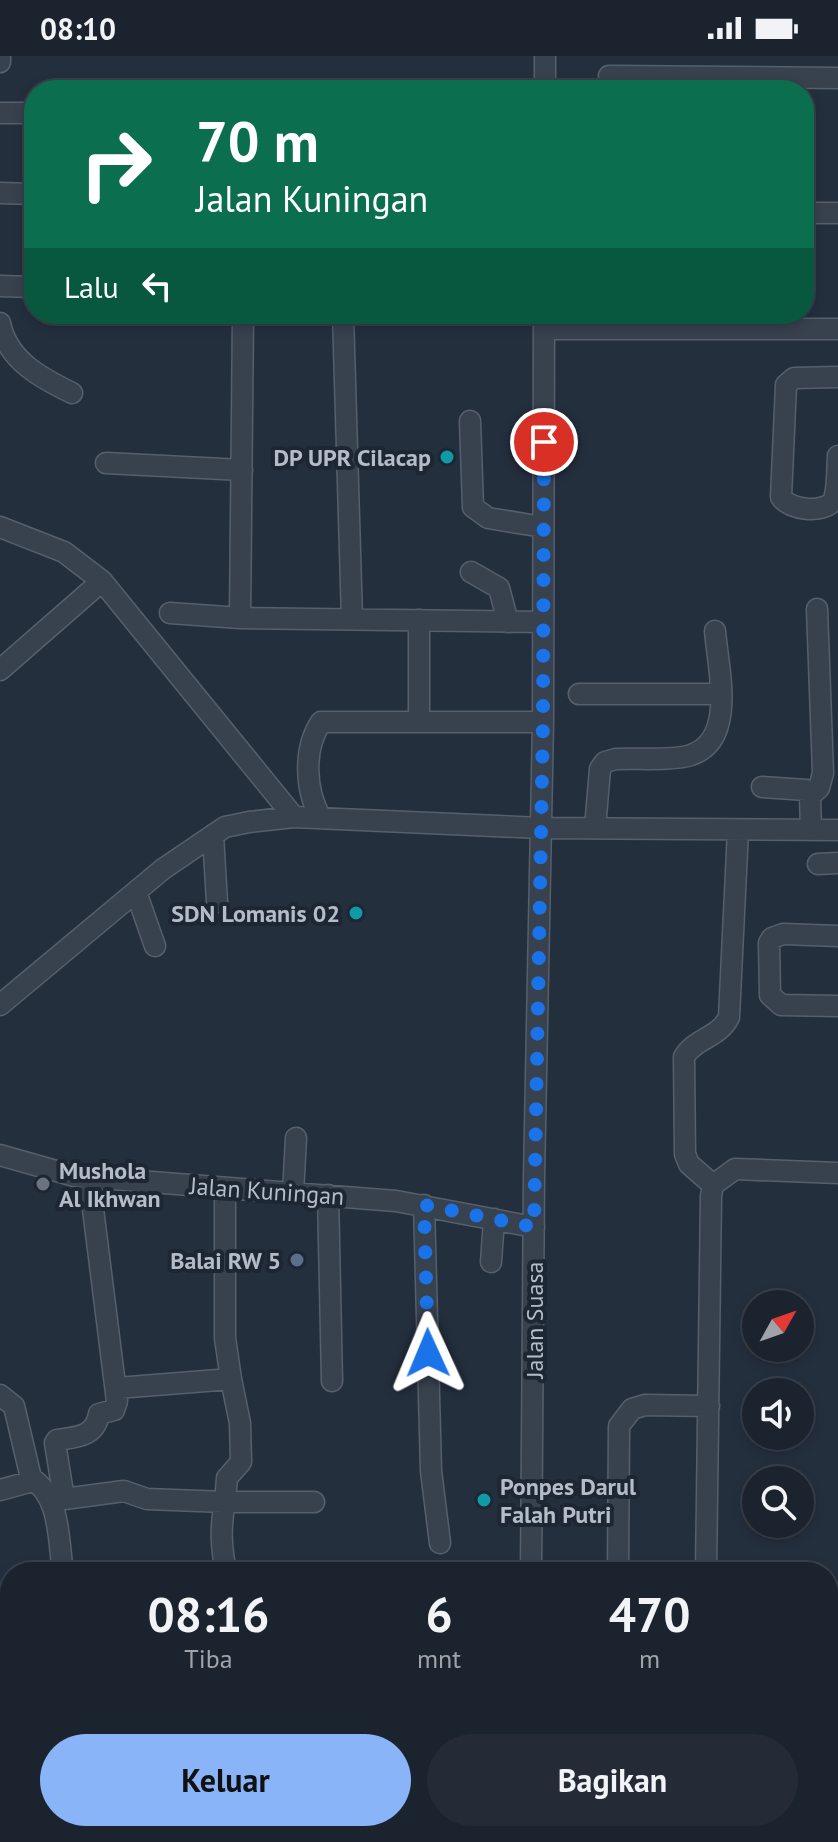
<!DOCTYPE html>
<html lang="id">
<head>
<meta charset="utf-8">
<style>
	:root { --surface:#1b232e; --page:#242b36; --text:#f1f3f6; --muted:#a0a4aa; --line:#39404a; --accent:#8ab4f8 }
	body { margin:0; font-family:"PT Sans",sans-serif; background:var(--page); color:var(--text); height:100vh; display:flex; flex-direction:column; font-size:30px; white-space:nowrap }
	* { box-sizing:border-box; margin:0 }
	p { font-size:26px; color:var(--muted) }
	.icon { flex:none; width:44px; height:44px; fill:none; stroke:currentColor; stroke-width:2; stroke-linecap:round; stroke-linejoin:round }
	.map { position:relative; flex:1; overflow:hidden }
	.drawer { position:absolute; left:0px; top:1506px; width:838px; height:280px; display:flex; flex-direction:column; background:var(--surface); border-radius:32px 32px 0 0; box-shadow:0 4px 12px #0003,0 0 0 2px var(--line) }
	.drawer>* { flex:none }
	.hud { position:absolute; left:24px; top:24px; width:790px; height:244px; border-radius:32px; box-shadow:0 4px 12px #0003,0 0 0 2px var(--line); background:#0b6e4f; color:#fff; overflow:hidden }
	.needle { width:52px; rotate:50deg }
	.buttons { position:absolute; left:742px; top:1234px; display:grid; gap:16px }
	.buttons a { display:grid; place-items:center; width:72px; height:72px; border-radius:50%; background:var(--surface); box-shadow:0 4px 12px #0003,0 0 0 2px var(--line); font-size:40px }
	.pin { position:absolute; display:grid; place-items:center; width:68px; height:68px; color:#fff; margin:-34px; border:4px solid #fff; border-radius:50%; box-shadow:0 2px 8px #0007 }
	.me { position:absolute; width:88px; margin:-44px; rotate:359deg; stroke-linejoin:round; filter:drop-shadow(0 0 6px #0008) }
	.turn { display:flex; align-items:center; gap:28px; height:168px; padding:0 40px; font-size:36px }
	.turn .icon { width:104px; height:104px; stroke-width:2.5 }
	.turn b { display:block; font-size:56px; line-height:68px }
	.then { display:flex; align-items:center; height:76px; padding:0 40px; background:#0003; gap:16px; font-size:30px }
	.eta { display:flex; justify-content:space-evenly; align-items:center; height:136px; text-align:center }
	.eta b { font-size:48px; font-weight:600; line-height:56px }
	.action { display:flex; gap:16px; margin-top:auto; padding:16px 40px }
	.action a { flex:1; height:92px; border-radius:48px; background:var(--accent); color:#111; font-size:32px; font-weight:600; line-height:92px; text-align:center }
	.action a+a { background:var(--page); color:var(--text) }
	.status { display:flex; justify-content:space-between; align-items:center; height:56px; padding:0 40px; background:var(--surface); direction:ltr }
	.status svg { height:22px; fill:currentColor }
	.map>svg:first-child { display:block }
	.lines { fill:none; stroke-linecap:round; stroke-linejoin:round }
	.minor-casing { stroke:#565f6c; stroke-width:23 }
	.minor { stroke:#38414e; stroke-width:20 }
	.route { stroke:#1a73e8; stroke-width:14; stroke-dasharray:0 25.2 }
	.culture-dot { fill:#0f9aa8; stroke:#1d2633; stroke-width:3 }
	.worship-dot { fill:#6b7280; stroke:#1d2633; stroke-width:3 }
	.service-dot { fill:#5c6f8a; stroke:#1d2633; stroke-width:3 }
	.labels { text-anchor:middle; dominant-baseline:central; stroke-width:8; stroke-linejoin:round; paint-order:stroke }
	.poi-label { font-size:24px; font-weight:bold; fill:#b4bcc9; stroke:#1d2633; text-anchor:end }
	.street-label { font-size:24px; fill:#b4bcc9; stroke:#1d2633 }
</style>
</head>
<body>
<div class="status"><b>08:10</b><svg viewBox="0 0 49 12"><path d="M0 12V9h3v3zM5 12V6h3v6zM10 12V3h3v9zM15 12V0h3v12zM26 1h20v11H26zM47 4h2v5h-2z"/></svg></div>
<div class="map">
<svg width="838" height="1786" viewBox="0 0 838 1786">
	<rect width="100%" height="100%" fill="#242f3e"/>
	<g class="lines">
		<g class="minor-casing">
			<path id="minor" d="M0 6V0
				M609 20 838 22
				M545 34V0
				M0 57H34
				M0 137 34 138
				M804 157H838
				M0 230 34 231
				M243 258 240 562 543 566
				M343 258 352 563
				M0 267C7 304 41 322 72 337
				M544 273H838
				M838 321 794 322 786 329 781 441C789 454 823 458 833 445 838 435 837 412 838 400
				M470 365 473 451 488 462 543 471
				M106 407 242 414
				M0 471 64 496 102 525 294 761
				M471 516 499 532 508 566
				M170 557 240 562
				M0 614 102 525
				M579 638H720
				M419 666V564
				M762 731 806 734 810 740 811 774
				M810 740 819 732 823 717 817 553
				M321 762C305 735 303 693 321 666H543
				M595 772 600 713 605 706 616 703C635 702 674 705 691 699 737 684 718 612 715 575
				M213 779 217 846
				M818 808 838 807
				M136 836 155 890
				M838 880 783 878 772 882 769 887 770 939 781 949 838 950
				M0 949 163 813 225 771 249 766 294 761 541 772 838 774
				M0 1099 74 1120 396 1145 534 1171
				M713 1129 689 1108 685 1098 684 1001C695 982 719 982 729 961L738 774
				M293 1137 296 1082
				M328 1139 332 1325
				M424 1149 431 1415 440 1487
				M491 1206 494 1163
				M231 1323 240 1367 241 1406 227 1422 225 1446H314
				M117 1332 231 1323 225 1282V1132
				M0 1339 14 1350 31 1422C61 1441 58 1484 63 1516
				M0 1434 33 1425
				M64 1443 124 1435 147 1443 225 1446C220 1471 221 1491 226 1516
				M52 1445 64 1443 55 1387 57 1384C77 1381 95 1381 99 1358L114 1354 117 1345 89 1121
				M531 1516 534 1121 543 666 544 258
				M618 1516 619 1370 632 1353 645 1349 709 1350
				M706 1516 711 1140 713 1129 735 1113 838 1117
				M0 1624H10
				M40 1776 41 1786
				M532 1776V1786
				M704 1786V1776"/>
		</g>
		<use href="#minor" class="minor"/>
	</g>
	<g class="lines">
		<path class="route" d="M428 1297 424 1149 534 1171 543 666 544 386"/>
	</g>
	<g class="culture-dot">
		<circle cx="447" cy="401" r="8"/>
		<circle cx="356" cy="857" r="8"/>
		<circle cx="484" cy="1444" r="8"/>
	</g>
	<circle class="worship-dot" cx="43" cy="1128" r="8"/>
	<circle class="service-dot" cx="297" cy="1204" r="8"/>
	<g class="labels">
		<g class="poi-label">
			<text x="431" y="401">DP UPR Cilacap</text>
			<text x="340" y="857">SDN Lomanis 02</text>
			<text x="59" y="1114" text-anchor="start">Mushola<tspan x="59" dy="28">Al Ikhwan</tspan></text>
			<text x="281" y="1204">Balai RW 5</text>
			<text x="500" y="1430" text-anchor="start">Ponpes Darul<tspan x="500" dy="28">Falah Putri</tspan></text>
		</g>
		<g class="street-label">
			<text transform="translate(267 1135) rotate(4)">Jalan Kuningan</text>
			<text transform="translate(534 1264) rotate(-90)">Jalan Suasa</text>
		</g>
	</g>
</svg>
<div class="buttons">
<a><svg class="needle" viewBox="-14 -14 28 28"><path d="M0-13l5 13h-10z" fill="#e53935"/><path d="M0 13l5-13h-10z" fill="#a0a4aa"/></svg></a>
<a><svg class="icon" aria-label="sound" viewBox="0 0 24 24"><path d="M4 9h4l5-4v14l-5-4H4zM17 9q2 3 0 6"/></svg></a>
<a><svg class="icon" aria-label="search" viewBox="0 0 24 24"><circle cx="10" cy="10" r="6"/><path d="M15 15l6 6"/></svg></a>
</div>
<div class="pin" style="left:544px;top:386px;background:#d93025"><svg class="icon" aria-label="arrive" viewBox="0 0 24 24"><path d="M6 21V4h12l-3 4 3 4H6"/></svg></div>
<svg class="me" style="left:428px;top:1297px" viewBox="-20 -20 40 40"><path d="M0-17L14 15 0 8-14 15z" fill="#1a73e8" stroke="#fff" stroke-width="4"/></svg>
<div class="hud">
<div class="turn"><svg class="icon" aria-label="right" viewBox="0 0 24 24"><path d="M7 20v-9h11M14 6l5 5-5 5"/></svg><div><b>70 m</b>Jalan Kuningan</div></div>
<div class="then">Lalu<svg class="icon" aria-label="left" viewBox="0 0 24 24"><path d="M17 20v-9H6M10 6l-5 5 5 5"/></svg></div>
</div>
<section class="drawer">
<div class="eta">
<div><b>08:16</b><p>Tiba</p></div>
<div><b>6</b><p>mnt</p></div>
<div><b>470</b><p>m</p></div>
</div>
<div class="action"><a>Keluar</a><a>Bagikan</a></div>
</section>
</div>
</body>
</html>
